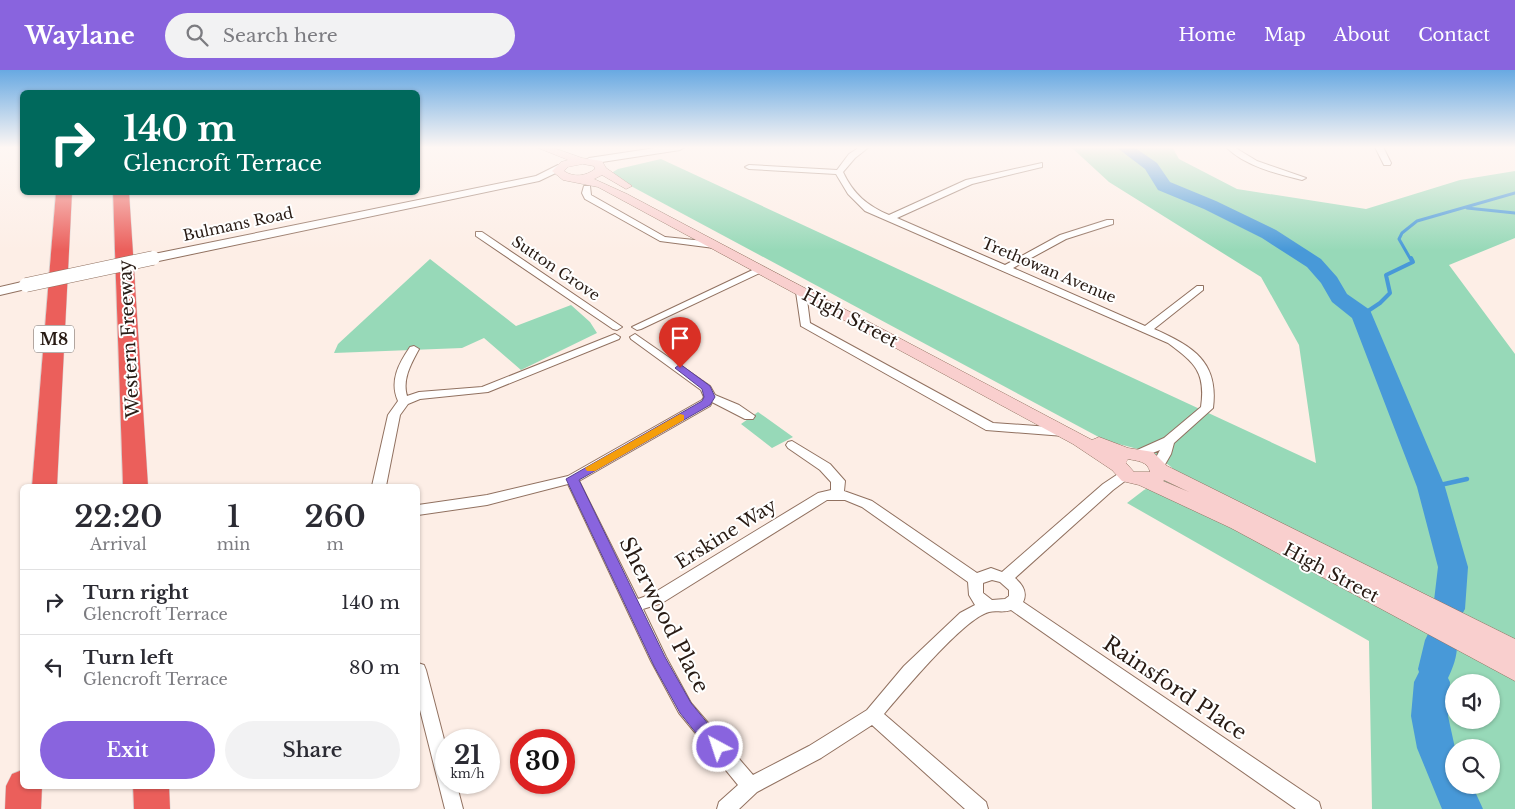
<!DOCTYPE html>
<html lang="en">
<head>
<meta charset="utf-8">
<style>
	:root { --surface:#fff; --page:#f2f2f3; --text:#2b2b33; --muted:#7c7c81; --line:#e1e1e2; --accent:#8964de }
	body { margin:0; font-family:"Libre Baskerville",serif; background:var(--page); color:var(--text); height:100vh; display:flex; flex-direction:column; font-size:19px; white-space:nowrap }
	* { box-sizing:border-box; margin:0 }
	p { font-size:16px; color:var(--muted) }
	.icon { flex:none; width:28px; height:28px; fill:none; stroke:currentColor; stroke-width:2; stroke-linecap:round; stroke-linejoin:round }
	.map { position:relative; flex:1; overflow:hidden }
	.panel { position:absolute; left:20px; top:414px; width:400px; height:305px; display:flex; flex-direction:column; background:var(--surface); border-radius:8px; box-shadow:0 1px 4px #0004 }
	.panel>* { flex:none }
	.banner { position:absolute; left:20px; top:20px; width:400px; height:105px; border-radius:8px; box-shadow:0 1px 4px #0004; background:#00695c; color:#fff; overflow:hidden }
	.tools { position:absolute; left:1445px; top:604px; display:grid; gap:10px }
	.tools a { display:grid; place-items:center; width:55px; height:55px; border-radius:50%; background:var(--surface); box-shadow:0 1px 4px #0004; font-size:25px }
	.speed { position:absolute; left:435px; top:659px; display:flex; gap:10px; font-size:25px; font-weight:700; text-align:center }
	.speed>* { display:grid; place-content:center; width:65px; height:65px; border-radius:50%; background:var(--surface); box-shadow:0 1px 4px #0004; line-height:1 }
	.speed small { font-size:12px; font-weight:400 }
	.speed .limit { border:8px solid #d22; background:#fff; color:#111 }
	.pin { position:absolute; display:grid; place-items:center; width:42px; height:42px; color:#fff; margin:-51px -21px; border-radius:50% 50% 50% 0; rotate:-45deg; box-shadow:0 0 5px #0007 }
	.pin .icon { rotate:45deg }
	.me { position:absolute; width:55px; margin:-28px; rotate:320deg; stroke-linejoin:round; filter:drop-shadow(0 0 4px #0008) }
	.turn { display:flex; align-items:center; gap:18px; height:105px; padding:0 20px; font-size:22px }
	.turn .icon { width:65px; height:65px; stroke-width:2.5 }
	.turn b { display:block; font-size:35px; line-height:42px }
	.eta { display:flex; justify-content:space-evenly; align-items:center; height:85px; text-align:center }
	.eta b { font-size:30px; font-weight:600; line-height:35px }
	.cta { display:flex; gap:10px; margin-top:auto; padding:10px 20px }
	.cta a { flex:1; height:58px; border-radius:30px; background:var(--accent); color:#fff; font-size:20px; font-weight:600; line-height:58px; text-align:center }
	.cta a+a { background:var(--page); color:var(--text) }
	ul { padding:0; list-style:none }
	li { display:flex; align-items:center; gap:15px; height:65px; padding:0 20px; border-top:1px solid var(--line) }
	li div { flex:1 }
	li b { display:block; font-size:19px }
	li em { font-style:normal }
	header { display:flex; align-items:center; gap:30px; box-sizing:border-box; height:70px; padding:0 25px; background:var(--accent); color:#fff }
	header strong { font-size:24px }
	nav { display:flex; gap:28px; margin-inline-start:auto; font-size:18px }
	.search { width:350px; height:45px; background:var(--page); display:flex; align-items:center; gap:12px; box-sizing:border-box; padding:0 18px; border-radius:28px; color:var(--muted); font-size:19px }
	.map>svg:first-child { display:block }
	.green { fill:#97d9b8; fill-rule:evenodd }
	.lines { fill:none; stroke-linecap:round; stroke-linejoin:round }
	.stream-far2 { stroke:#4899d8; stroke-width:3 }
	.stream-far1 { stroke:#4899d8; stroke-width:4 }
	.stream { stroke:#4899d8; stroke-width:4.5 }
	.river { fill:#4899d8; fill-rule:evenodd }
	.minor-casing { stroke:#917160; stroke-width:2 }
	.tertiary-casing { stroke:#917160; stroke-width:2 }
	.secondary-casing { stroke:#917160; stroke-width:1 }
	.motorway-casing { stroke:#d4d1d0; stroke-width:1 }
	.minor { fill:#fff; fill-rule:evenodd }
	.tertiary { fill:#fff; fill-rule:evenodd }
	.secondary { fill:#f9cfce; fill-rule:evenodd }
	.motorway { fill:#eb5f5b; fill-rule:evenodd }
	.tertiary-bridge-far1-casing { stroke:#917160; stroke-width:11; stroke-linecap:butt }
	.tertiary-bridge-casing { stroke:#917160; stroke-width:15; stroke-linecap:butt }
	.tertiary-bridge-far1 { stroke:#fff; stroke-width:11 }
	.tertiary-bridge { stroke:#fff; stroke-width:14 }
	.route { fill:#8964de; stroke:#594190 }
	.slow { fill:#f59e0b }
	.labels { text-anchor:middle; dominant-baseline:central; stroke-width:4; stroke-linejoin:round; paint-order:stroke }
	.far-street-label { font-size:15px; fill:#281b14; stroke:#fff }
	.shield { fill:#fff; stroke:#685f5a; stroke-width:1 }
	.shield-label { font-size:16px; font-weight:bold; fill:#281b14 }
	.street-label { font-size:18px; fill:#281b14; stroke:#fff }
	.near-street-label { font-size:21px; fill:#281b14; stroke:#fff }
</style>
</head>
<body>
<header>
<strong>Waylane</strong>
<div class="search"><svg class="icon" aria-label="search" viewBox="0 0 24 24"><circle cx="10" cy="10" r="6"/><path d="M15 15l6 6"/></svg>Search here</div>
<nav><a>Home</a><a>Map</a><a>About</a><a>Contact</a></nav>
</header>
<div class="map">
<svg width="1515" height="739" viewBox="0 0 1515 739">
	<rect width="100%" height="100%" fill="#fdeee6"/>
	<path class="green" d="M1071 77H1172L1179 89 1237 119 1366 139 1460 110 1515 101V168L1449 195 1515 284V739H1372L1369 571 1127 433 1144 420 1178 404C1160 383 1134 377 1108 372L616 108 613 102 618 99 661 89 1316 393 1299 275 1261 207 1109 112ZM1454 612H1491V650H1454ZM1454 678H1491V715H1454Z
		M430 189 516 256 571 235 590 252 597 263 521 300 484 268 462 278 334 283 338 274Z
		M758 342 793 367 772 378 741 354Z"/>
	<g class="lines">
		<path class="stream-far2" d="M1467 138 1515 143
			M1411 190 1399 169 1402 163 1417 151 1515 123"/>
		<path class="stream-far1" d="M1362 245 1380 233 1390 223 1386 205 1413 192 1411 188"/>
		<path class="stream" d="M1431 417 1467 409"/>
		<path class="river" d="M1116 77H1134L1157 93 1170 112 1216 131 1276 160 1321 189 1337 207 1347 224 1370 240 1445 417 1468 497 1465 539 1460 548 1449 552 1438 548 1433 539 1438 497 1417 417 1352 248 1332 232 1321 213 1307 197 1262 168 1204 139 1158 120 1145 99Z
			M1442 556 1454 560C1461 575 1455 594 1448 608L1450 612 1448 646 1455 678 1454 715H1472L1483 739H1442L1417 678 1411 646 1414 612 1419 602 1418 599 1425 570 1430 560Z"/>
		<g class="minor-casing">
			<path id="minor" d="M860 77H869L855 88 843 102C853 124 868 136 889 145L966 110 1042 93V97L972 114 897 148 1005 195 1060 165 1107 150H1113V154L1066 169 1013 198 1145 256 1197 216H1203V220L1154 259C1192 276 1219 291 1213 338L1174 373 1171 384 1163 398 1158 399 1152 395 1160 380 1140 388 1134 384 1135 381 1164 368 1201 337C1206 302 1195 293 1168 273L865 141 848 124 836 104 749 99 745 97 749 95 837 100 849 84Z
				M1226 77H1234L1257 91 1306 108 1302 110C1277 104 1245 96 1226 77Z
				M1375 77H1383L1391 93 1390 95H1384Z
				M584 116H590L591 125 665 167 714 172 719 175 714 178 660 171 585 129 582 123Z
				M476 162H482L622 257 617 260 613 259 476 166Z
				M761 196 766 199 764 201 641 259 637 260 632 257Z
				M801 219 806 222 810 253 993 353 1064 358 1070 362 1064 366 986 360 801 256 796 222Z
				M615 264 620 267 619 269 488 322 420 329 408 334 400 345 386 416H372L388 345 398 331C389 311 399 293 410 277L414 276 419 279C411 294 402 309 407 326L419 322 482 317Z
				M635 264 710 316 715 325 739 335 755 346 753 349H745L712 332 710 336 579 411 638 529 652 524 818 423 831 420V412L820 400 788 378 786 375 788 372 792 371 830 394 845 411 844 421 872 431 977 503 991 498 1002 502 1103 414 1121 402H1131L1133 405 1113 420 1015 508C1022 514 1028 522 1023 532L1319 732 1321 739H1296L1011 540C1003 543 996 540 989 542 964 548 902 623 884 644L986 732 988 739H965L872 655 821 688 757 722 739 739H717L719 732 738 715 679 643 651 591 568 414 487 435 418 445V435L487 425 568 406 702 330 704 327 701 320 631 269 630 267ZM827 430H845L862 437 968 512 969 525 975 535 960 543 904 596 867 640 809 676 753 705 691 633 666 587 643 539 662 533ZM992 510 1000 512 1009 520V526L1005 529 992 530 983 523V513Z
				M418 593 424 595 426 600 446 677V712H456L463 739H445L418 632Z"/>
		</g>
		<g class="tertiary-casing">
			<path id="tertiary" d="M662 77H685L680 80 589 94 584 91 589 88Z
				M558 95 563 98 562 100 539 111 154 192 148 188 154 184 536 106Z
				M26 211 30 212 32 215 30 218 0 225V217Z"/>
		</g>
		<g class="secondary-casing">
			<path id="secondary" d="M536 77H551L582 88 602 91 606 98 632 116 626 119 602 105 594 109 627 124 1092 370 1099 367 1128 378 1153 382 1167 396 1515 569V611L1231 458 1139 415 1122 411 1112 400 1073 374 598 117 563 110 552 101 561 92 568 90ZM583 94 594 96 595 99C586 106 574 108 564 101L568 97ZM1128 389C1137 391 1148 391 1150 402H1134L1126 393ZM1164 410 1189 422 1163 411Z"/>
		</g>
		<g class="motorway-casing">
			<path id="motorway" d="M56 122H72L57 416H32Z
				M113 122H129L148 416H123Z
				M22 700V716H42L41 739H5L6 716 12 704Z
				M133 716H169L170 739H134Z"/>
		</g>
		<use href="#minor" class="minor"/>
		<use href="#tertiary" class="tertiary"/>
		<use href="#secondary" class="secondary"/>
		<use href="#motorway" class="motorway"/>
		<g class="tertiary-bridge-far1-casing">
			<path id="tertiary-bridge-far1" d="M147 190 154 188"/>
		</g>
		<g class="tertiary-bridge-casing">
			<path id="tertiary-bridge" d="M26 215 153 188"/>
		</g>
		<use href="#tertiary-bridge-far1" class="tertiary-bridge-far1"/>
		<use href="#tertiary-bridge" class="tertiary-bridge"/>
	</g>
	<linearGradient id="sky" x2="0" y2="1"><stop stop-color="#68a9e2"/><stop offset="0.43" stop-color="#fef7f4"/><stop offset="1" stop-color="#fef7f4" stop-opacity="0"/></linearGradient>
	<rect width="1515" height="180" fill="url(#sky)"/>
	<path class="route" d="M680 294 710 316 715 327 710 335 579 410 665 587 691 633 723 672 726 677 723 683 718 685 712 683 680 643 654 596 566 409 702 331 704 327 702 319 675 298Z"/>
	<path class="slow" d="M680 344 684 345V350L595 401H587L585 398Z"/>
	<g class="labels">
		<g class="far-street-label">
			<text transform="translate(238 154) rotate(-12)">Bulmans Road</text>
			<text transform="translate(556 198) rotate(34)">Sutton Grove</text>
			<text transform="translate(1049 200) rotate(23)">Trethowan Avenue</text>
		</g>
		<rect class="shield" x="34" y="255.5" width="40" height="27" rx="4"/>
		<g class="shield-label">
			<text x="54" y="269">M8</text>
		</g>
		<g class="street-label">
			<text transform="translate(850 248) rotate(28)">High Street</text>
			<text transform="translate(129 269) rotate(-93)">Western Freeway</text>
			<text transform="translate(726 464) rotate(-32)">Erskine Way</text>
			<text transform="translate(1331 503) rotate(28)">High Street</text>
		</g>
		<g class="near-street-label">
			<text transform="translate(664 545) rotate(63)">Sherwood Place</text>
			<text transform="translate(1175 618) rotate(34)">Rainsford Place</text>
		</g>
	</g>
</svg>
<div class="tools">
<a><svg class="icon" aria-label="sound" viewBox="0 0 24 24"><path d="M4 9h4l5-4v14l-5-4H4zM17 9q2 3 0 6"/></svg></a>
<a><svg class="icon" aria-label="search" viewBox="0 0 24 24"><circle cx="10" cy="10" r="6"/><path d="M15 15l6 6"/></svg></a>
</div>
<div class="speed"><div>21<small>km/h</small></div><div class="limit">30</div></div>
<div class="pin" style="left:680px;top:298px;background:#d93025"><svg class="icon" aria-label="arrive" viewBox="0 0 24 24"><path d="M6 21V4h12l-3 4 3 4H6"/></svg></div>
<svg class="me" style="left:718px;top:677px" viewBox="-20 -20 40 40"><circle r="17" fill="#8964de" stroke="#fff" stroke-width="3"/><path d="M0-11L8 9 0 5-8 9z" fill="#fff"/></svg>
<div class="banner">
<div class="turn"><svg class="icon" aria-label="right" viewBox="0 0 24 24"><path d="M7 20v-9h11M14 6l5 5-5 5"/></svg><div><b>140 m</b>Glencroft Terrace</div></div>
</div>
<section class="panel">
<div class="eta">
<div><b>22:20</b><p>Arrival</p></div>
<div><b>1</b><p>min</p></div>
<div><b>260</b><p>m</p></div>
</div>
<ul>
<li><svg class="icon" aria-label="right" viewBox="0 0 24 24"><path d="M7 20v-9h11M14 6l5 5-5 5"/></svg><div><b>Turn right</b><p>Glencroft Terrace</p></div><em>140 m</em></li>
<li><svg class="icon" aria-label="left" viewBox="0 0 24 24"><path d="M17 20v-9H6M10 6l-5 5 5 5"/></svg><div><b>Turn left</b><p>Glencroft Terrace</p></div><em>80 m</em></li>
</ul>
<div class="cta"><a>Exit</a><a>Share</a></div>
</section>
</div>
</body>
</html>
